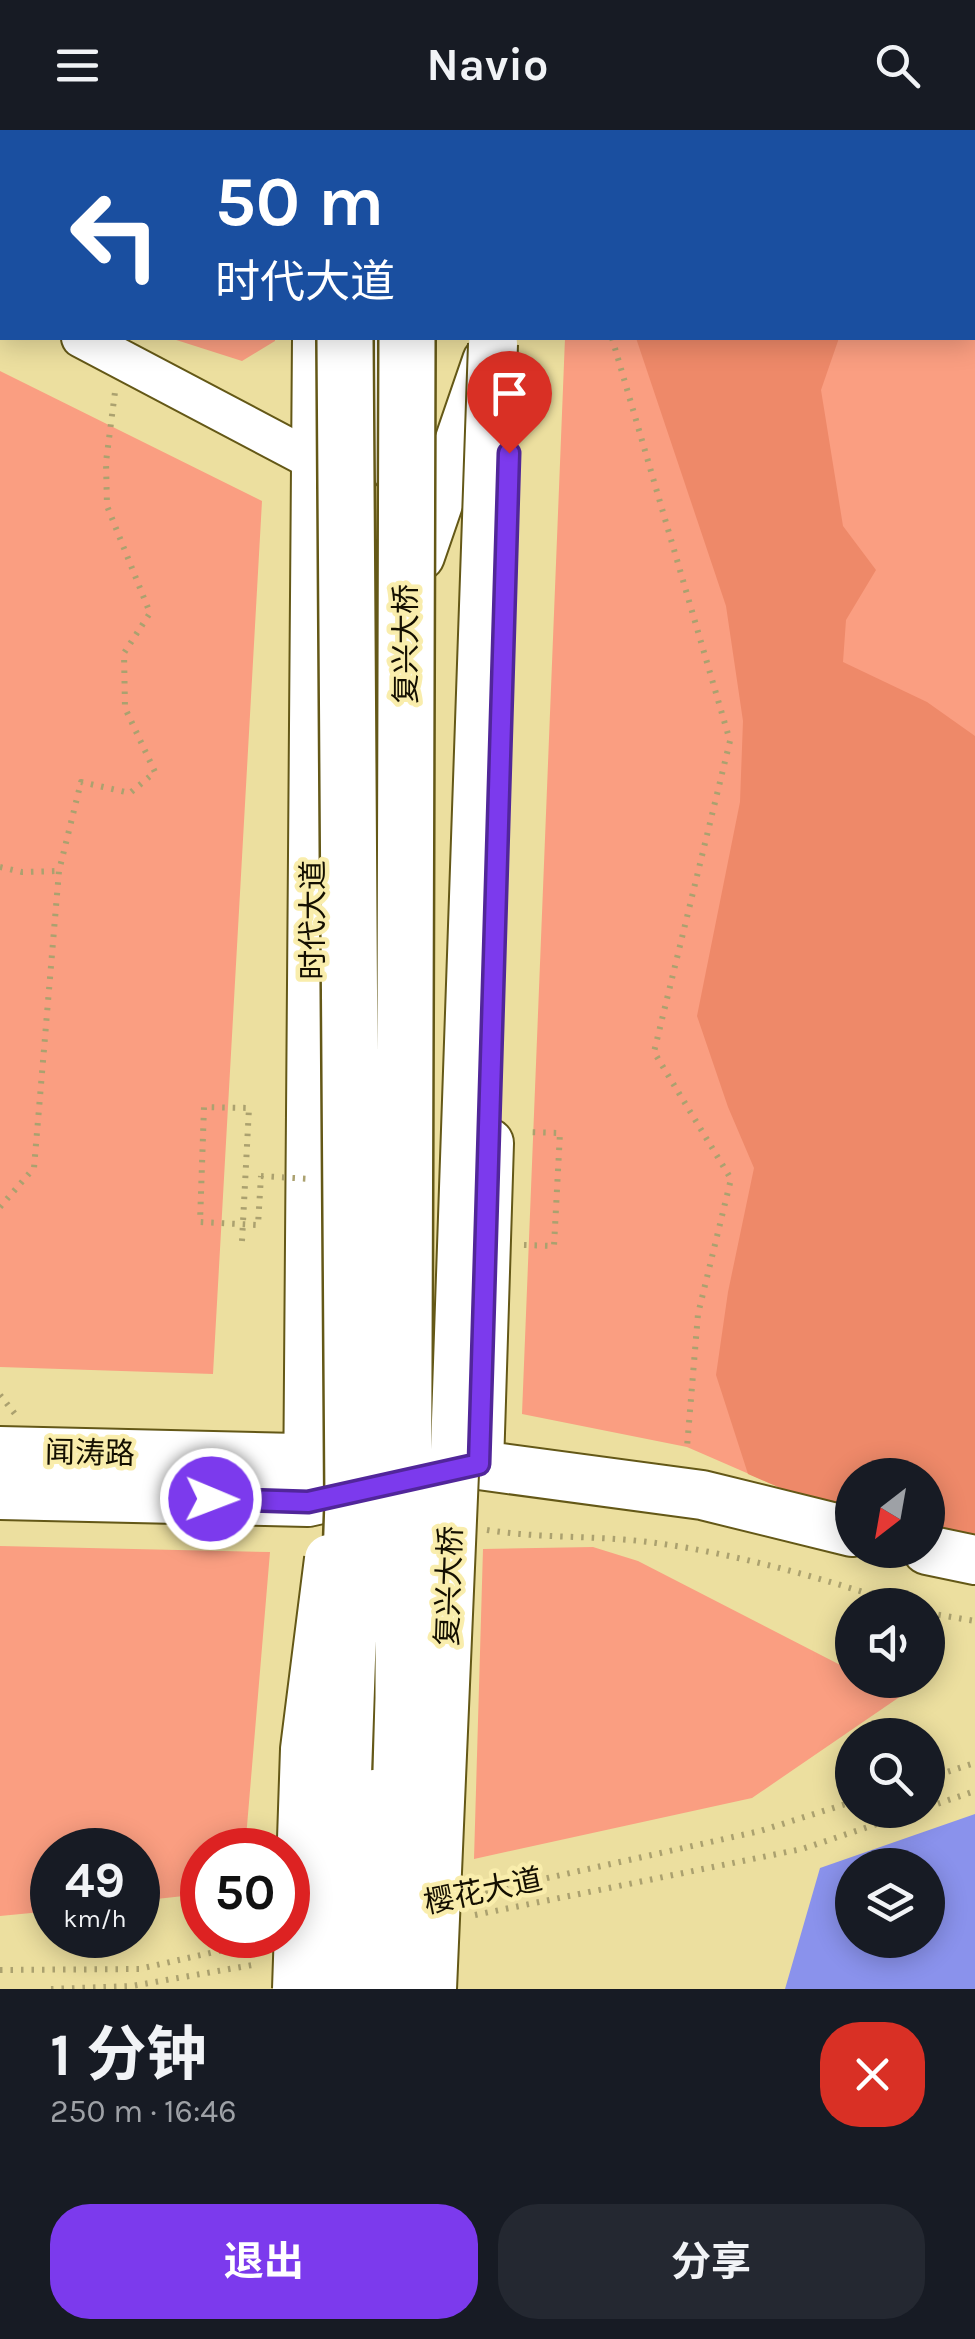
<!DOCTYPE html>
<html lang="zh">
<head>
<meta charset="utf-8">
<style>
	:root { --surface:#171b24; --page:#242831; --text:#f1f3f6; --muted:#9ea1a6; --accent:#7c3aed }
	body { margin:0; font-family:Karla,"Noto Sans SC",sans-serif; background:var(--page); color:var(--text); height:100vh; display:flex; flex-direction:column; font-size:38px; white-space:nowrap }
	* { box-sizing:border-box; margin:0 }
	p { font-size:32px; color:var(--muted) }
	.icon { flex:none; width:55px; height:55px; fill:none; stroke:currentColor; stroke-width:2; stroke-linecap:round; stroke-linejoin:round }
	.map { position:relative; height:1859px; overflow:hidden }
	.details { display:flex; flex-direction:column; background:var(--surface); flex:1 }
	.details>* { flex:none }
	.top-card { position:absolute; left:0px; top:0px; width:975px; height:210px; box-shadow:0 5px 25px #0003; background:#1a4fa0; color:#fff; overflow:hidden }
	.needle { width:65px; rotate:211deg }
	.tools { position:absolute; left:835px; top:1328px; display:grid; gap:20px }
	.tools a { display:grid; place-items:center; width:110px; height:110px; border-radius:50%; background:var(--surface); box-shadow:0 5px 25px #0003; font-size:50px }
	.speed { position:absolute; left:30px; top:1698px; display:flex; gap:20px; font-size:50px; font-weight:700; text-align:center }
	.speed>* { display:grid; place-content:center; width:130px; height:130px; border-radius:50%; background:var(--surface); box-shadow:0 5px 25px #0003; line-height:1 }
	.speed small { font-size:25px; font-weight:400 }
	.speed .limit { border:15px solid #d22; background:#fff; color:#111 }
	.pin { position:absolute; display:grid; place-items:center; width:85px; height:85px; color:#fff; margin:-102px -42px; border-radius:50% 50% 50% 0; rotate:-45deg; box-shadow:0 0 10px #0007 }
	.pin .icon { rotate:45deg }
	.me { position:absolute; width:110px; margin:-55px; rotate:91deg; stroke-linejoin:round; filter:drop-shadow(0 0 8px #0008) }
	.turn { display:flex; align-items:center; gap:35px; height:210px; padding:0 50px; font-size:45px }
	.turn .icon { width:130px; height:130px; stroke-width:2.5 }
	.turn b { display:block; font-size:70px; line-height:85px }
	.round { display:grid; place-items:center; flex:none; width:105px; height:105px; border-radius:40px; background:var(--page) }
	.headline { display:flex; align-items:center; justify-content:space-between; height:170px; padding:0 50px }
	h1 { font-size:60px; font-weight:700; line-height:75px }
	.primary-button { display:flex; gap:20px; margin-top:auto; padding:20px 50px }
	.primary-button a { flex:1; height:115px; border-radius:40px; background:var(--accent); color:#fff; font-size:40px; font-weight:700; line-height:115px; text-align:center }
	.primary-button a+a { background:var(--page); color:var(--text) }
	header { display:flex; justify-content:space-between; align-items:center; height:130px; padding:0 50px; background:var(--surface); font-size:45px; font-weight:700 }
	.map>svg:first-child { display:block }
	.green { fill:#fa9e81 }
	.forest { fill:#ee8969 }
	.water { fill:#8a92ec; fill-rule:evenodd }
	.lines { fill:none; stroke-linecap:round; stroke-linejoin:round }
	.minor-casing { stroke:#645817; stroke-width:42 }
	.major-casing { stroke:#645817; stroke-width:52 }
	.highway-casing { stroke:#645817; stroke-width:60 }
	.path { stroke:#aba16f; stroke-width:6; stroke-dasharray:2.5 8; stroke-linecap:butt }
	.minor { stroke:#fff; stroke-width:38 }
	.major { stroke:#fff; stroke-width:48 }
	.highway { stroke:#fff; stroke-width:55 }
	.major-bridge-casing { stroke:#645817; stroke-width:52; stroke-linecap:butt }
	.highway-bridge-casing { stroke:#645817; stroke-width:60; stroke-linecap:butt }
	.path-bridge { stroke:#aba16f; stroke-width:6; stroke-dasharray:2.5 8; stroke-linecap:butt }
	.major-bridge { stroke:#fff; stroke-width:48 }
	.highway-bridge { stroke:#fff; stroke-width:55 }
	.route-casing { stroke:#51269a; stroke-width:25 }
	.route { stroke:#7c3aed; stroke-width:18 }
	.labels { text-anchor:middle; dominant-baseline:central; stroke-width:9; stroke-linejoin:round; paint-order:stroke }
	.street-label { font-size:30px; fill:#140f00; stroke:#f9edac }
</style>
</head>
<body>
<header><svg class="icon" aria-label="menu" viewBox="0 0 24 24"><path d="M4 6h16M4 12h16M4 18h16"/></svg>Navio<svg class="icon" aria-label="search" viewBox="0 0 24 24"><circle cx="10" cy="10" r="6"/><path d="M15 15l6 6"/></svg></header>
<div class="map">
<svg width="975" height="1859" viewBox="0 0 975 1859">
	<rect width="100%" height="100%" fill="#ecdf9f"/>
	<path class="green" d="M871 0H975V1442L928 1420V1345H852V1389L687 1317 522 1284 565 208H972V2H870Z
		M170 208H275V211L242 231Z
		M0 241 262 371 213 1244 0 1237Z
		M0 1416 270 1422 245 1720H202V1764L138 1771V1720H52V1781L0 1786Z
		M593 1417 638 1431 852 1541V1550H870L901 1566 752 1668 474 1729 483 1419Z"/>
	<path class="forest" d="M636 208H839L821 260 843 396 876 440 846 490 843 532 927 572 975 606V1442L928 1420V1345H852V1389L748 1344 716 1245 728 1162 754 1038 728 977 697 886 740 672 743 591 726 476Z"/>
	<path class="water" d="M975 1684V1859H785L820 1738ZM852 1735H928V1810H852Z"/>
	<g class="lines">
		<g class="minor-casing">
			<path id="minor" d="M0 165 2 167
				M81 208 316 332"/>
		</g>
		<g class="major-casing">
			<path id="major" d="M519 2V0
				M360 208 396 339
				M420 426 487 231
				M0 1321 341 1329
				M448 1333 479 1335 702 1365 852 1402
				M479 1335 489 1013
				M0 1365 308 1372 339 1365
				M308 1372 317 208
				M927 1420 975 1430"/>
		</g>
		<g class="highway-casing">
			<path id="highway" d="M344 2V0
				M407 2V0"/>
		</g>
		<path class="path" d="M593 0 594 2
			M612 208 730 611 654 922 731 1049 698 1184 687 1317
			M0 737 22 742 58 741
			M0 1077 34 1038 59 741 81 652 130 663 155 642 125 578 124 523 150 483 107 376 106 332 115 262
			M242 1111 249 978 204 977 200 1092 258 1095 261 1046
			M524 1115 554 1116 560 1003 527 1002
			M0 1265 15 1284
			M487 1400C543 1409 600 1405 656 1413 737 1424 826 1449 903 1475
			M928 1483 975 1491
			M928 1648 975 1633
			M928 1677 975 1661
			M475 1764 760 1701 852 1672
			M475 1785 802 1719 919 1680
			M0 1840 139 1839 263 1811
			M51 1859 132 1856 258 1834"/>
		<use href="#minor" class="minor"/>
		<use href="#major" class="major"/>
		<use href="#highway" class="highway"/>
		<g class="major-bridge-casing">
			<path id="major-bridge" d="M297 1859 305 1619 329 1429
				M366 1859 373 1664
				M432 1859 455 1320 493 214"/>
		</g>
		<g class="highway-bridge-casing">
			<path id="highway-bridge" d="M336 1859 353 1372 345 208
				M395 1859 403 1568 407 208"/>
		</g>
		<path class="path-bridge" d="M261 1046 311 1049"/>
		<use href="#major-bridge" class="major-bridge"/>
		<use href="#highway-bridge" class="highway-bridge"/>
	</g>
	<g class="lines">
		<g class="route-casing">
			<path id="route" d="M211 1369 308 1372 479 1334 509 323"/>
		</g>
		<use href="#route" class="route"/>
	</g>
	<g class="labels">
		<g class="street-label">
			<text transform="translate(406 514) rotate(-90)">复兴大桥</text>
			<text transform="translate(313 790) rotate(-90)">时代大道</text>
			<text transform="translate(90 1323) rotate(1)">闻涛路</text>
			<text transform="translate(449 1456) rotate(-88)">复兴大桥</text>
			<text transform="translate(483 1761) rotate(-12)">樱花大道</text>
		</g>
	</g>
</svg>
<div class="tools">
<a><svg class="needle" viewBox="-14 -14 28 28"><path d="M0-13l5 13h-10z" fill="#e53935"/><path d="M0 13l5-13h-10z" fill="#9ea1a6"/></svg></a>
<a><svg class="icon" aria-label="sound" viewBox="0 0 24 24"><path d="M4 9h4l5-4v14l-5-4H4zM17 9q2 3 0 6"/></svg></a>
<a><svg class="icon" aria-label="search" viewBox="0 0 24 24"><circle cx="10" cy="10" r="6"/><path d="M15 15l6 6"/></svg></a>
<a><svg class="icon" aria-label="layers" viewBox="0 0 24 24"><path d="M12 4l9 5-9 5-9-5zM3 14l9 5 9-5"/></svg></a>
</div>
<div class="speed"><div>49<small>km/h</small></div><div class="limit">50</div></div>
<div class="pin" style="left:509px;top:323px;background:#d93025"><svg class="icon" aria-label="arrive" viewBox="0 0 24 24"><path d="M6 21V4h12l-3 4 3 4H6"/></svg></div>
<svg class="me" style="left:211px;top:1369px" viewBox="-20 -20 40 40"><circle r="17" fill="#7c3aed" stroke="#fff" stroke-width="3"/><path d="M0-11L8 9 0 5-8 9z" fill="#fff"/></svg>
<div class="top-card">
<div class="turn"><svg class="icon" aria-label="left" viewBox="0 0 24 24"><path d="M17 20v-9H6M10 6l-5 5 5 5"/></svg><div><b>50 m</b>时代大道</div></div>
</div>
</div>
<section class="details">
<div class="headline"><div><h1>1 分钟</h1><p>250 m · 16:46</p></div><a class="round" style="background:#d93025;color:#fff"><svg class="icon" aria-label="close" viewBox="0 0 24 24"><path d="M6 6l12 12M18 6L6 18"/></svg></a></div>
<div class="primary-button"><a>退出</a><a>分享</a></div>
</section>
</body>
</html>
